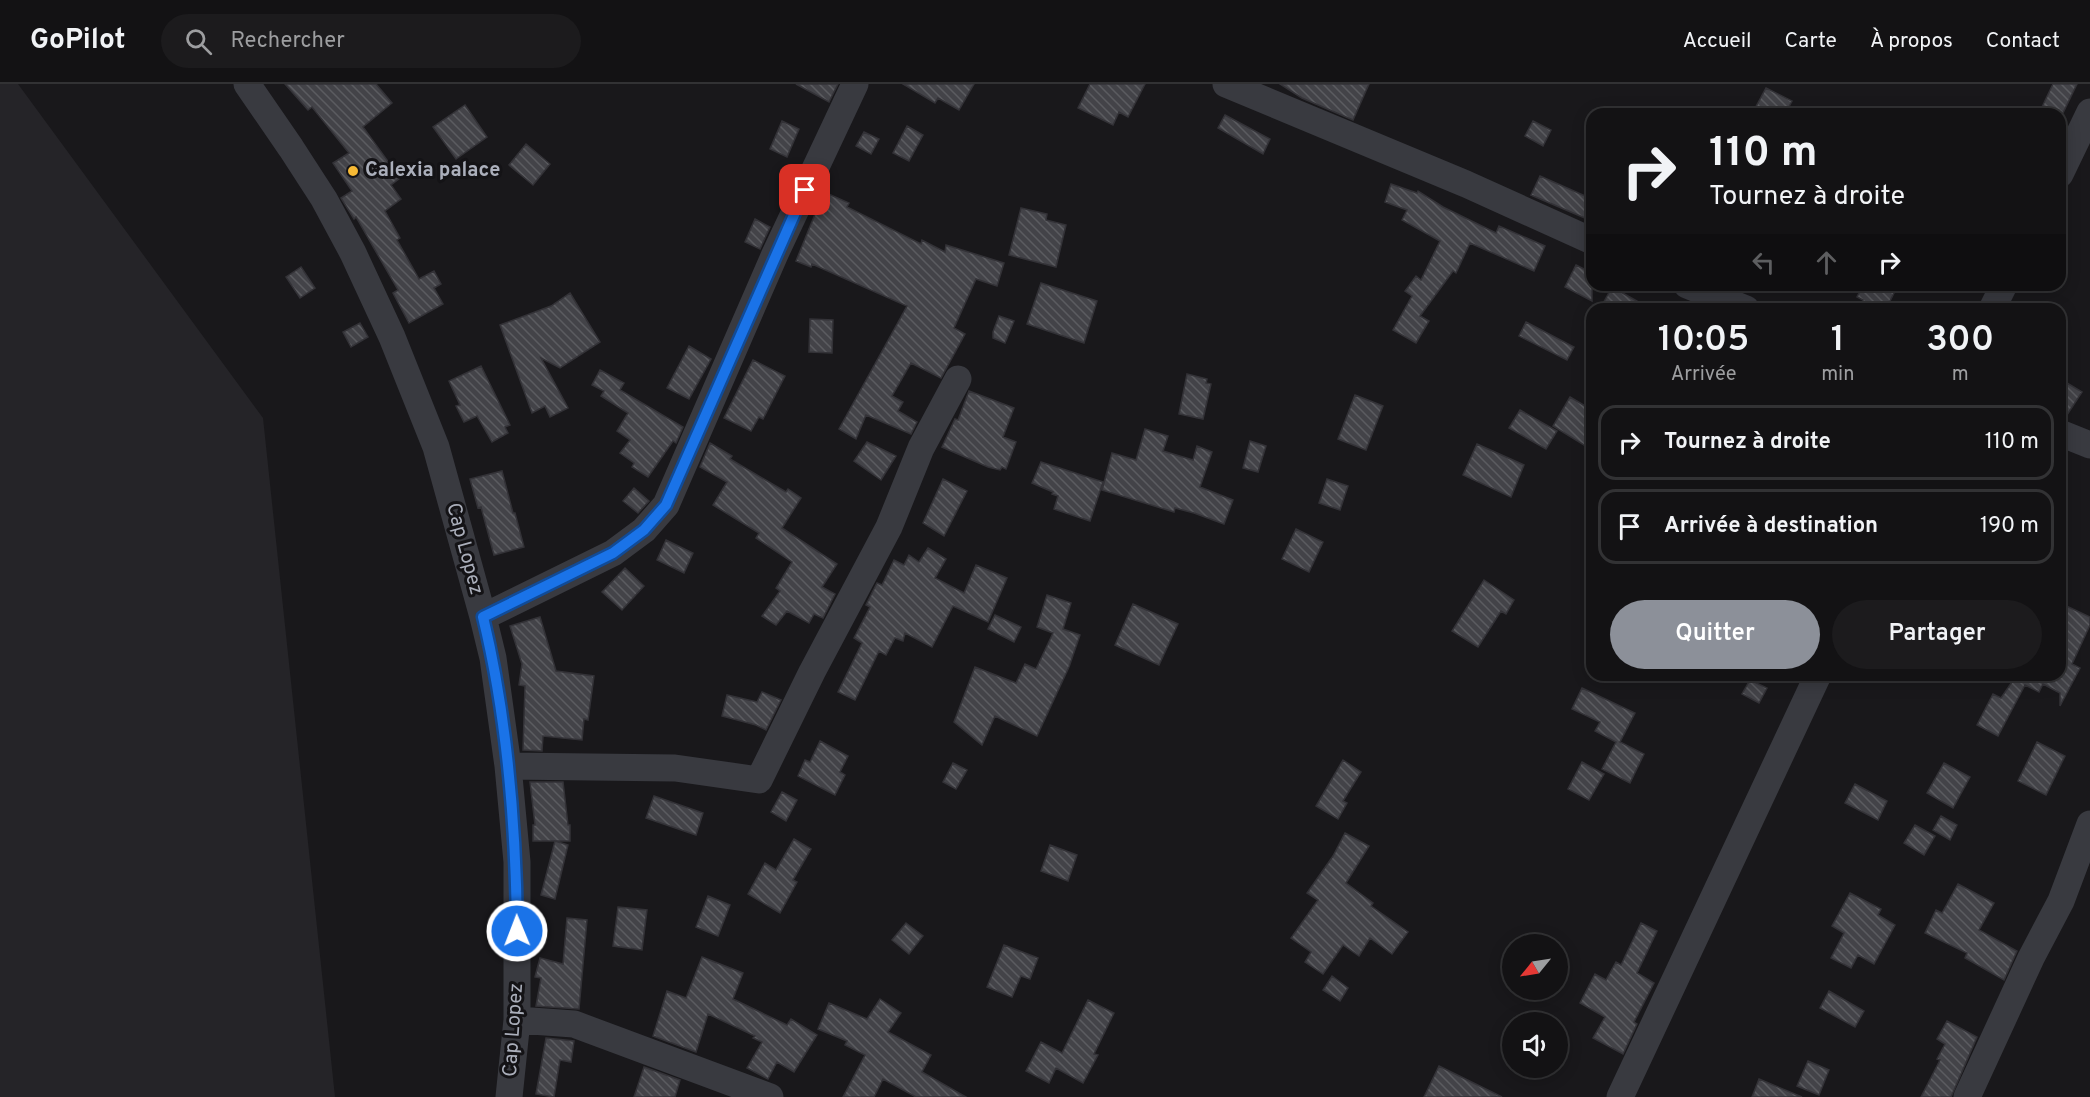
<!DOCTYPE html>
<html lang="fr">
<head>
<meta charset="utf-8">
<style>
	:root { --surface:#131214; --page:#1c1b1d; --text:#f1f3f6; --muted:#9d9ea0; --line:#323234; --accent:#8c9099 }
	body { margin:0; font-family:Overpass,sans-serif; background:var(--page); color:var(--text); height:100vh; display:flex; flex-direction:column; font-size:22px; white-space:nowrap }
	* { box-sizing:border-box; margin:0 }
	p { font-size:20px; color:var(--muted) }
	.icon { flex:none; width:33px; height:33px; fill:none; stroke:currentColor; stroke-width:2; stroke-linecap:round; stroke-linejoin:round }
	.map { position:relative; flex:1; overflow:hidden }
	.drawer { position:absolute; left:1586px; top:219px; width:480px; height:378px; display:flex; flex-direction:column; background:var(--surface); border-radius:18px; box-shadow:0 3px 15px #0003,0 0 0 2px var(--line) }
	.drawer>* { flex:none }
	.banner { position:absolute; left:1586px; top:24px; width:480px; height:183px; border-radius:18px; box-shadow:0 3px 15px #0003,0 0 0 2px var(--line); background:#131214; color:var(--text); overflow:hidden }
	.needle { width:39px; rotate:240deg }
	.controls { position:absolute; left:1502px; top:850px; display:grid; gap:12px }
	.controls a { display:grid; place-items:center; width:66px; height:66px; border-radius:50%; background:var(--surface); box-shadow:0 3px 15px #0003,0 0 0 2px var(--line); font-size:30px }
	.pin { position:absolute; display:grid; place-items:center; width:51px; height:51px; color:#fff; margin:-26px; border-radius:12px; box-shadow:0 3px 9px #0006 }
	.me { position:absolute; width:66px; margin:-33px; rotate:359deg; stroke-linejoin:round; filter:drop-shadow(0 0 4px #0008) }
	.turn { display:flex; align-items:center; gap:21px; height:126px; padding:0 24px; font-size:27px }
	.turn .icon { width:78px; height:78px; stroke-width:2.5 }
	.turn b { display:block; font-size:42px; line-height:51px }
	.lanes { display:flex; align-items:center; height:57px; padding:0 24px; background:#0003; justify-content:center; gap:30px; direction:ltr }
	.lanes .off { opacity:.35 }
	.eta { display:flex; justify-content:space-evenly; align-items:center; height:102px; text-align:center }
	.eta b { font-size:36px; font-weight:600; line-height:42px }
	.cta { display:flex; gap:12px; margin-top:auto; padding:12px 24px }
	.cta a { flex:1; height:69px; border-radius:36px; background:var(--accent); color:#fff; font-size:24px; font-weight:600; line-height:69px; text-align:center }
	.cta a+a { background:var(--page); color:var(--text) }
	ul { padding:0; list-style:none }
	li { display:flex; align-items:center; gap:18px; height:75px; margin:0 12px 9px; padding:0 12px; border:3px solid var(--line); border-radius:18px }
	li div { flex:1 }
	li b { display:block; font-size:22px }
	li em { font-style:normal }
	header { display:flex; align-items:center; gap:36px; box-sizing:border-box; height:84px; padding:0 30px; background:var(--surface); border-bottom:2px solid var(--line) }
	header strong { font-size:28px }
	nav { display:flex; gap:33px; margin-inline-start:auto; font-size:21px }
	.search { width:420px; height:54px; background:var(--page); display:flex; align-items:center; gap:15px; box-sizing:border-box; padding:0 21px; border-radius:33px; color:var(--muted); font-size:22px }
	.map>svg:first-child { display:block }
	.built { fill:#252428 }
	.building { fill:url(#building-back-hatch); stroke:#333237; stroke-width:1.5 }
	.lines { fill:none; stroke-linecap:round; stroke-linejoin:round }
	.minor { stroke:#393a40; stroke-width:27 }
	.route-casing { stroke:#114b97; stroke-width:15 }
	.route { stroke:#1a73e8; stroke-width:10 }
	.poi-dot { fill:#f6b935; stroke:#141316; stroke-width:2 }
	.labels { text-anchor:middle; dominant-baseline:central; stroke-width:6; stroke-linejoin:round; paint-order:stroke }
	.poi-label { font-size:20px; font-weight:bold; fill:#abafbb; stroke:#141316; text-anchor:start }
	.street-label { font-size:20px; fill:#abafbb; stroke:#141316 }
</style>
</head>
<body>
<header>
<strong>GoPilot</strong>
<div class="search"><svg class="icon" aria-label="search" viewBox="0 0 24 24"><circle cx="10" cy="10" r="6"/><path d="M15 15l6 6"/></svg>Rechercher</div>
<nav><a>Accueil</a><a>Carte</a><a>À propos</a><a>Contact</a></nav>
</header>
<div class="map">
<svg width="2090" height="1013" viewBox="0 0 2090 1013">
	<defs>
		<pattern id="building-back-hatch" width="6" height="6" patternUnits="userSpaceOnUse" patternTransform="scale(1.5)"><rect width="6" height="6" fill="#434348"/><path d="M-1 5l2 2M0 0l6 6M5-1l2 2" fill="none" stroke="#5b5c60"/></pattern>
	</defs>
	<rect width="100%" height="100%" fill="#19181b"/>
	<path class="built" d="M0 0H18L263 334 335 1013H0Z"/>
	<path class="building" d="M285 0H376L392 19 363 43 400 94 391 101 401 115 385 127 400 154 397 156 419 195 434 187 441 200 434 204 443 220 409 239 393 209 398 206 356 133 354 135 341 114 352 107 333 79 349 69 312 23 308 26Z
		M796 0H838L829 18Z
		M903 0H974L959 26 938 14 935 19Z
		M1090 0H1145L1128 33 1119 28 1113 41 1078 24Z
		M1280 0H1369L1353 36 1302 14Z
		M2053 0H2077L2061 33 2060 30 2042 23Z
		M1766 4 1792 17 1785 30H1752Z
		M465 21 487 53 456 75 433 43Z
		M1225 31 1270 55 1263 70 1218 44Z
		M782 37 799 45 787 73 770 65Z
		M1533 37 1551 46 1543 62 1525 52Z
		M907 42 923 51 909 77 893 69Z
		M864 48 879 55 871 70 856 62Z
		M526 60 550 80 533 101 509 81Z
		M1540 92 1592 115V137L1531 111Z
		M1391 100 1417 109 1418 107 1443 123 1496 149 1499 142 1545 162 1534 187 1470 159 1456 189 1453 187 1420 232 1429 237 1416 259 1393 246 1412 212 1405 207 1416 192 1421 196 1440 157 1402 136 1407 126 1385 118Z
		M824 108 849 119 847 123 921 160 922 156 945 168 946 161 1004 179 997 202 976 195 954 244 965 250 941 294 911 279 892 312 903 318 898 327 917 338 911 350 866 331 856 355 839 345 907 222 812 180 811 183 796 177Z
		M1021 124 1047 130 1046 136 1066 141 1056 183 1009 171Z
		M755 135 770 143 760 165 745 158Z
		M1576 181 1592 189V217L1565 203Z
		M301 183 315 204 300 214 286 193Z
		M1041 199 1097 217 1084 259 1027 240Z
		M1863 201H1898L1886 225H1858L1863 216 1857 213Z
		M1612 203 1651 225H1600Z
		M570 209 600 258 560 284 541 274 568 324 550 333 545 322 532 329 500 241 551 222Z
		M999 232 1014 237 1005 259 993 254V248Z
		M810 235 833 236 832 269 809 268Z
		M1526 238 1574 263 1567 276 1519 252Z
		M360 239 368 253 351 263 343 248Z
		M689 262 711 275 689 315 667 304Z
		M753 276 785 292 763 335 759 333 751 347 724 334Z
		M481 282 510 341 505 343 508 349 492 358 477 332 464 338 456 322 460 321 449 297Z
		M600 286 624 299 620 306 683 343 676 359 673 357 648 393 632 383 634 379 620 369 630 356 617 347 628 329 601 312 604 307 592 301Z
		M1187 290 1207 295 1206 299 1211 300 1203 335 1179 330Z
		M2067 299 2082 308 2065 334H2060V312Z
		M969 307 1014 324 1003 353 1016 358 1006 385 1002 383 1000 386 988 383 942 363 955 335 958 336Z
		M1355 311 1383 322 1366 366 1338 355Z
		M1570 313 1592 326V366L1553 342Z
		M1520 326 1557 347 1546 365 1509 344Z
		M1145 345 1168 352 1163 367 1193 376 1197 362 1212 368 1200 403 1233 416 1224 440 1194 429 1175 424 1174 428 1102 406 1112 369 1136 376Z
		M1250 357 1266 362 1258 388 1243 384Z
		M867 358 896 372 881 396 854 377Z
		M710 359 732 372 730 375 786 408 788 405 801 414 782 444 837 480 822 503 835 510 823 534 814 530 809 539 787 527 776 541 762 532 780 507 776 504 792 478 756 454 759 449 713 421 727 398 700 383Z
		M1477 360 1524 381 1511 413 1463 391Z
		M1041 378 1103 398 1090 437 1054 425 1058 412 1052 410 1053 408 1032 399Z
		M502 387 513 429H515L524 463 494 471 481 423 478 424 470 395Z
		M943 395 967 407 944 452 923 439Z
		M1327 395 1348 402 1340 426 1319 419Z
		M634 404 649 417 638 429 623 417Z
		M1296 445 1323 458 1309 488 1282 475Z
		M666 456 693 469 684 489 657 476Z
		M928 464 946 475 935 494 964 509 976 481 1007 494 988 538 953 522 932 563 905 549 903 557 895 554 886 571 879 567 855 616 838 608 862 559 854 554 870 523 866 521 877 499 882 501 894 476 904 481 909 471 919 478Z
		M625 484 644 502 622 526 602 508Z
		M1484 496 1514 516 1506 530 1501 527 1478 563 1452 547Z
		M1047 511 1071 519 1063 545 1080 551 1069 583 1037 652 995 632 982 661 954 638 975 583 1016 599 1025 580 1036 585 1053 549 1037 543Z
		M2060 519 2090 533V541L2072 580 2080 584 2060 622V609L2043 600 2039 608 2025 601 1998 652 1977 641 1993 610 2001 614 2014 595 2007 591H2060Z
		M1133 520 1178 540 1159 581 1115 561Z
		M995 531 1021 543 1014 558 988 545Z
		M540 533 556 587 594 592 588 636 584 635 582 656 543 652 542 667 523 666 525 602 519 601 522 580 510 542Z
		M1750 596 1767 604 1759 619 1742 610Z
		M1582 604 1635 629 1620 658 1644 670 1630 699 1602 685 1616 658 1595 647 1600 638 1572 625Z
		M762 608 781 616 766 646 756 641 722 632 727 611 757 618Z
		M820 657 848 672 840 688 845 691 835 711 798 692 805 676 810 678Z
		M2037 658 2065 672 2046 711 2018 697Z
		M1343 676 1361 688 1343 717 1347 719 1338 735 1316 722Z
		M1582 678 1604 690 1589 716 1568 705Z
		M953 679 967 686 956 705 943 698Z
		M1944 679 1970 693 1953 724 1927 709Z
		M530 698H563L568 741H570V757H533V741H535Z
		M1855 700 1887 717 1878 736 1845 719Z
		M782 708 797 716 786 737 771 728Z
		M654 712 703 729 696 751 646 734Z
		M1941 732 1957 741 1950 756 1933 746Z
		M1915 741 1935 752 1924 771 1904 759Z
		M1345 749 1369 762 1346 799 1373 819 1371 822 1408 848 1392 870 1370 854 1359 872 1343 861 1323 890 1305 878 1311 868 1291 854 1318 816 1307 809 1333 772Z
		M794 755 811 765 793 796 797 798 780 829 748 810 765 779 776 786Z
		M555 757 568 761 555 815 541 811Z
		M1050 761 1077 771 1068 797 1041 787Z
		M1958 800 1994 819 1979 846 2017 867 2004 896 1965 874 1967 869 1925 849 1936 826 1942 829Z
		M1850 809 1881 825 1878 831 1895 841 1874 880 1858 871 1851 884 1831 874 1844 849 1832 842Z
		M708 812 730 821 718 852 696 843Z
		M618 823 647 826 642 866 613 862Z
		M567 834 587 836 579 925 536 922 541 894 535 893 540 874 563 880Z
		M906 839 923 852 909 870 892 856Z
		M1641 839 1657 847 1637 889 1654 899 1634 938 1637 940 1623 970 1593 954 1605 933 1580 919 1595 890 1606 896 1616 878 1621 881Z
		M1004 861 1038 874 1030 895 1021 892 1012 913 987 903Z
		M702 873 743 889 733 915 787 941 791 935 817 951 794 988 777 978 768 995 747 984 762 958 753 954 755 952 708 930 696 968 653 952 667 907 686 914Z
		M1332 892 1348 904 1340 917 1323 906Z
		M1829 907 1864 927 1855 943 1820 924Z
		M880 915 901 929 888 948 931 971 922 988 966 1013H916L883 995 874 1013H843L865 971 845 961 847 957 818 945 829 919 867 935Z
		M1088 916 1114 929 1094 970 1098 971 1083 999 1056 984 1049 999 1026 987 1041 958 1062 969Z
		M1947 937 1977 953 1951 1013H1921L1940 976 1937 975 1945 960 1937 955Z
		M546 954 574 957 571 978 560 976 554 1013 536 1010Z
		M1808 977 1829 986 1819 1011 1797 1002Z
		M1439 982 1502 1013H1424Z
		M644 983 680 996 675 1013H634Z
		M1759 995 1802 1013H1752Z"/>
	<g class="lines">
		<path class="minor" d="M247 0 291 64 324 115 353 169 392 253 436 363 483 533 493 574 508 682 517 778V936L509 1013
			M1226 0 1466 100 1592 157
			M2060 90 2090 28
			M1687 201 1746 225
			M1992 225 2004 201
			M2060 349 2090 361
			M483 533 613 469 644 446 666 421 775 170 855 0
			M508 682 675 684 759 696 812 588 889 443 921 364 958 295
			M517 936 574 940 770 1013
			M1620 1013 1818 591
			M1967 1013 2031 874 2061 817 2090 740"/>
	</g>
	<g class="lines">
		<g class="route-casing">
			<path id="route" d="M517 847C516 742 508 636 483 533L613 469 644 446 666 421 805 106"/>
		</g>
		<use href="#route" class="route"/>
	</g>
	<circle class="poi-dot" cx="353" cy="87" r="6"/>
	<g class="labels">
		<g class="poi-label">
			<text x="365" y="87">Calexia palace</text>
		</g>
		<g class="street-label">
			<text transform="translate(464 465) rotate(75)">Cap Lopez</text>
			<text transform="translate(514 946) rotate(-86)">Cap Lopez</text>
		</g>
	</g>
</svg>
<div class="controls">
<a><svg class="needle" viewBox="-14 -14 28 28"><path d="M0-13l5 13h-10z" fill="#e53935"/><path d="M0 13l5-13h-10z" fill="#9d9ea0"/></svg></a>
<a><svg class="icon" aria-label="sound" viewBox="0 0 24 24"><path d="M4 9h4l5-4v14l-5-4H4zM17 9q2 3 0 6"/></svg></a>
</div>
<div class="pin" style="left:805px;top:106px;background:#d93025"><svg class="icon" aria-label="arrive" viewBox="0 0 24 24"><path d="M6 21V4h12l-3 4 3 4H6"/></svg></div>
<svg class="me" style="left:517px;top:847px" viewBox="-20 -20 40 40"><circle r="17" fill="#1a73e8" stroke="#fff" stroke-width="3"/><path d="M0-11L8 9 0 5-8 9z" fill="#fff"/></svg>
<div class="banner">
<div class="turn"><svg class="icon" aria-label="right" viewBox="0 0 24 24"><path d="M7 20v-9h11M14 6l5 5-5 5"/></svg><div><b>110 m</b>Tournez à droite</div></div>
<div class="lanes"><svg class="icon off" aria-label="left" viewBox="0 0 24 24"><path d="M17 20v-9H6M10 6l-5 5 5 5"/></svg><svg class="icon off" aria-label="ahead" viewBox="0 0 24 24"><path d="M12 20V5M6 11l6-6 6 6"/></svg><svg class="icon" aria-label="right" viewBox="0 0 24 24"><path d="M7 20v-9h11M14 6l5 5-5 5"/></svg></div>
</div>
<section class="drawer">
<div class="eta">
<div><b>10:05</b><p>Arrivée</p></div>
<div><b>1</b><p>min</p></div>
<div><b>300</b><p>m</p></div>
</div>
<ul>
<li><svg class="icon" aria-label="right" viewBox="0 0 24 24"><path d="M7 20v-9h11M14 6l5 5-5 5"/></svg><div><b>Tournez à droite</b></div><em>110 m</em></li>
<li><svg class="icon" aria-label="arrive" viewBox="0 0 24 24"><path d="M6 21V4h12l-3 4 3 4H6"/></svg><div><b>Arrivée à destination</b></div><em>190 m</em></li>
</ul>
<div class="cta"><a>Quitter</a><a>Partager</a></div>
</section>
</div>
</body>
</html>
